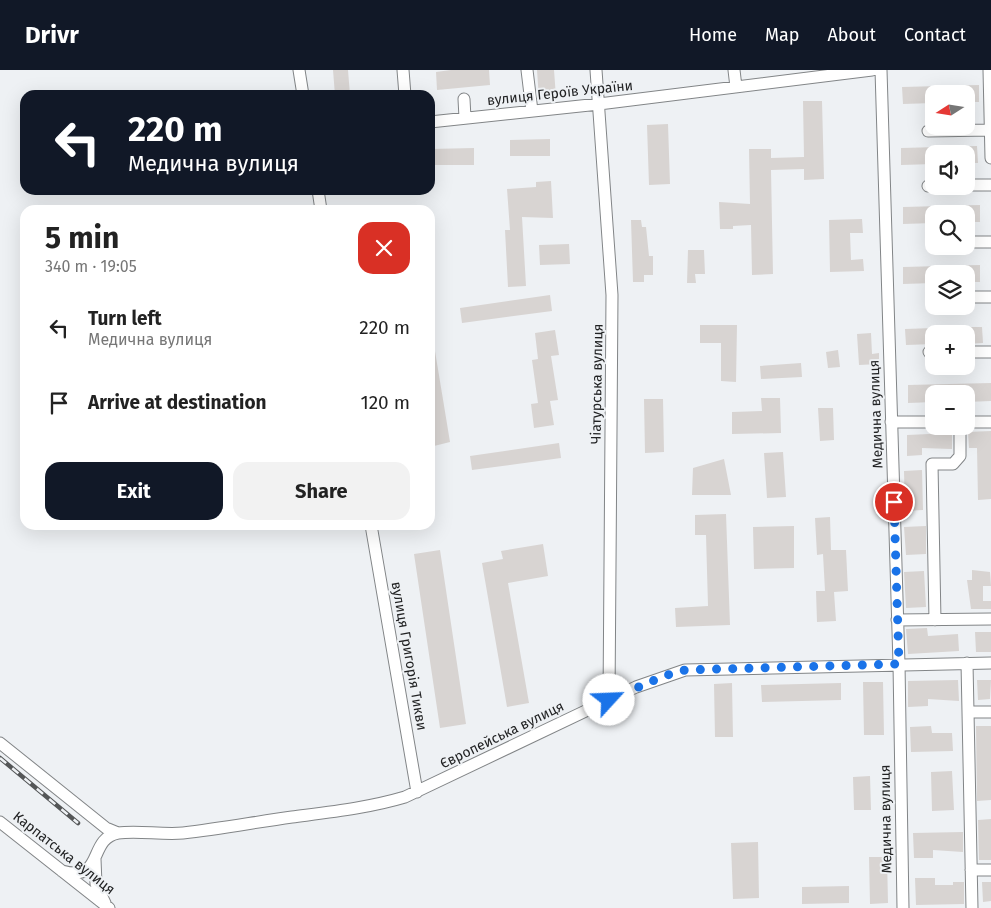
<!DOCTYPE html>
<html lang="en">
<head>
<meta charset="utf-8">
<style>
	:root { --surface:#fff; --page:#f2f2f2; --text:#222; --muted:#767676; --accent:#111827 }
	body { margin:0; font-family:"Fira Sans",sans-serif; background:var(--page); color:var(--text); height:100vh; display:flex; flex-direction:column; font-size:19px; white-space:nowrap }
	* { box-sizing:border-box; margin:0 }
	p { font-size:16px; color:var(--muted) }
	.icon { flex:none; width:28px; height:28px; fill:none; stroke:currentColor; stroke-width:2; stroke-linecap:round; stroke-linejoin:round }
	.map { position:relative; flex:1; overflow:hidden }
	.panel { position:absolute; left:20px; top:135px; width:415px; height:325px; display:flex; flex-direction:column; background:var(--surface); border-radius:15px; box-shadow:0 5px 20px #0002 }
	.panel>* { flex:none }
	.banner { position:absolute; left:20px; top:20px; width:415px; height:105px; border-radius:15px; box-shadow:0 5px 20px #0002; background:#111827; color:#fff; overflow:hidden }
	.needle { width:32px; rotate:258deg }
	.tools { position:absolute; left:925px; top:15px; display:grid; gap:10px }
	.tools a { display:grid; place-items:center; width:50px; height:50px; border-radius:10px; background:var(--surface); box-shadow:0 5px 20px #0002; font-size:25px }
	.pin { position:absolute; display:grid; place-items:center; width:42px; height:42px; color:#fff; margin:-21px; border:2px solid #fff; border-radius:50%; box-shadow:0 1px 5px #0007 }
	.me { position:absolute; width:55px; margin:-28px; rotate:65deg; stroke-linejoin:round; filter:drop-shadow(0 0 4px #0008) }
	.turn { display:flex; align-items:center; gap:18px; height:105px; padding:0 25px; font-size:22px }
	.turn .icon { width:65px; height:65px; stroke-width:2.5 }
	.turn b { display:block; font-size:35px; line-height:42px }
	.round { display:grid; place-items:center; flex:none; width:52px; height:52px; border-radius:15px; background:var(--page) }
	.summary { display:flex; align-items:center; justify-content:space-between; height:85px; padding:0 25px }
	h1 { font-size:30px; font-weight:700; line-height:38px }
	.cta { display:flex; gap:10px; margin-top:auto; padding:10px 25px }
	.cta a { flex:1; height:58px; border-radius:15px; background:var(--accent); color:#fff; font-size:20px; font-weight:700; line-height:58px; text-align:center }
	.cta a+a { background:var(--page); color:var(--text) }
	ul { padding:0; list-style:none }
	li { display:flex; align-items:center; gap:15px; height:75px; padding:0 25px }
	li div { flex:1 }
	li b { display:block; font-size:19px }
	li em { font-style:normal }
	header { display:flex; align-items:center; gap:30px; box-sizing:border-box; height:70px; padding:0 25px; background:var(--accent); color:#fff }
	header strong { font-size:24px }
	nav { display:flex; gap:28px; margin-inline-start:auto; font-size:18px }
	.map>svg:first-child { display:block }
	.building { fill:#d8d4d2 }
	.lines { fill:none; stroke-linecap:round; stroke-linejoin:round }
	.minor-casing { stroke:#828587; stroke-width:13 }
	.minor { stroke:#fff; stroke-width:11 }
	.rail-casing { stroke:#545657; stroke-width:4.5 }
	.rail { stroke:#eef1f4; stroke-width:2.5; stroke-dasharray:8; stroke-linecap:butt }
	.route { stroke:#1a73e8; stroke-width:9; stroke-dasharray:0 16.2 }
	.labels { text-anchor:middle; dominant-baseline:central; stroke-width:4; stroke-linejoin:round; paint-order:stroke }
	.street-label { font-size:14px; fill:#222324; stroke:#eef1f4 }
</style>
</head>
<body>
<header>
<strong>Drivr</strong>
<nav><a>Home</a><a>Map</a><a>About</a><a>Contact</a></nav>
</header>
<div class="map">
<svg width="991" height="838" viewBox="0 0 991 838">
	<rect width="100%" height="100%" fill="#eef1f4"/>
	<path class="building" d="M333 0H348L350 25H335Z
		M451 0H489L490 15 437 20 436 2Z
		M537 0H554L556 27 539 29Z
		M979 15V32H966V24H934V33L903 34 902 17Z
		M803 31H822L824 109 804 110V99L771 100 773 204 752 205 751 155 733 156V159H720L719 132 750 134 749 79H771V88L804 87Z
		M668 54 670 114 649 115 647 55Z
		M550 69V86H510V70Z
		M977 76 978 93H966V84H934V94L901 95V78Z
		M474 78V95H430V79Z
		M551 111 553 148 522 147 526 216 508 217 505 160H510L507 119 536 117V112Z
		M980 135V152H966V144H934V153L903 154V137Z
		M862 149 863 163H850L851 190 863 189 864 201 830 202 829 150Z
		M631 150H641L642 157H646L649 186H653V205H644V212H633Z
		M569 174 570 194 540 195 539 175Z
		M688 180H704L705 204H695L696 213H687Z
		M980 195V212H966V204H934V213L903 214V197Z
		M550 225 552 241 462 253 460 238Z
		M700 255H737L736 312 721 311V273H700Z
		M950 257H982L983 273 966 274V264H950Z
		M934 258V274L906 275 905 259Z
		M555 260 559 285 551 286 558 330 550 331 554 355 534 358 531 334 538 333 532 290 538 289 535 263Z
		M871 263 872 284 879 283V294L859 295 857 264Z
		M434 275 450 372 430 377V276Z
		M838 280 840 297 828 298 826 282Z
		M801 293 802 307 761 309 760 296Z
		M991 313V331L966 332V324H934V332L908 333V315Z
		M761 328H780L781 363 732 364V342L762 341Z
		M644 329H663L664 382 645 383Z
		M818 338H833L834 370 820 371Z
		M991 361V429L978 430 977 378H969L968 362Z
		M952 363V379L922 378V385L907 386V365Z
		M559 373 561 388 472 400 470 386Z
		M783 382 786 427 767 428 764 383Z
		M724 389 731 425H692L693 398Z
		M922 400 923 440 905 441 904 401Z
		M726 444 730 555 676 557 675 538 708 536 706 465H695V445Z
		M830 447 831 480H846L848 521 834 522 836 551 817 552 816 521H825L823 484 817 485 815 448Z
		M794 456V498L754 499 753 457Z
		M926 456V484L906 485 904 457Z
		M543 474 548 506 508 513 529 633 507 637 482 493 503 489 501 481Z
		M440 480 466 654 440 658 414 484Z
		M972 500 990 502 991 516H983V531H991V539H971L967 510H972Z
		M924 501 926 537 906 538 904 502Z
		M927 558 928 566 958 564 959 581 908 584 906 559Z
		M975 562H991V582H976Z
		M958 610 959 631 928 629V636L908 637V611Z
		M977 610H991L990 629 978 630Z
		M863 612H883L884 665H864Z
		M732 613 733 667H715L714 614Z
		M841 613V630L762 632 761 615Z
		M931 656 932 663H952L953 681 911 682 910 657Z
		M976 656H991V730L977 731Z
		M952 701 954 740 932 741 931 702Z
		M870 706 871 740H854L853 707Z
		M991 749V790H979L978 750Z
		M963 762V782L933 780V788H914L913 763Z
		M758 772 759 828 733 829 731 773Z
		M869 787H887L888 833 870 834Z
		M915 808H935V815H953V812H964V834L916 835Z
		M982 812H991V831L983 832Z
		M849 816V833L802 834V817Z"/>
	<g class="lines">
		<g class="minor-casing">
			<path id="minor" d="M299 0 303 25
				M403 0 405 25
				M527 0 532 41
				M596 0 612 225 609 630
				M734 0 736 17
				M881 0 899 594 903 838
				M989 0 991 88
				M464 29 465 48
				M430 52 599 34 872 0
				M928 61 990 60
				M966 115H991
				M928 116 934 115
				M318 120 321 140
				M966 172H991
				M932 173H934
				M966 227H991
				M929 282H934
				M966 282H991
				M891 352H934
				M966 352H991
				M371 455 417 722
				M897 550 991 549
				M935 550 932 394H953L960 386V356
				M967 593 972 838
				M968 642H991
				M0 673 106 758 118 763
				M0 752 109 838
				M95 789 96 814 105 833
				M971 800H991
				M62 801C105 813 87 769 118 763 138 760 161 765 183 763 219 759 256 752 292 747 330 742 368 738 405 727L636 617 685 600 991 593"/>
		</g>
		<use href="#minor" class="minor"/>
		<g class="rail-casing">
			<path id="rail" d="M0 688 78 753"/>
		</g>
		<use href="#rail" class="rail"/>
	</g>
	<g class="lines">
		<path class="route" d="M609 630 664 606 685 600 899 594 894 432"/>
	</g>
	<g class="labels">
		<g class="street-label">
			<text transform="translate(560 23) rotate(-6)">вулиця Героїв України</text>
			<text transform="translate(597 314) rotate(-89)">Чіатурська вулиця</text>
			<text transform="translate(876 344) rotate(-92)">Медична вулиця</text>
			<text transform="translate(409 586) rotate(80)">вулиця Григорія Тикви</text>
			<text transform="translate(502 665) rotate(-26)">Європейська вулиця</text>
			<text transform="translate(886 749) rotate(-91)">Медична вулиця</text>
			<text transform="translate(64 783) rotate(38)">Карпатська вулиця</text>
		</g>
	</g>
</svg>
<div class="tools">
<a><svg class="needle" viewBox="-14 -14 28 28"><path d="M0-13l5 13h-10z" fill="#e53935"/><path d="M0 13l5-13h-10z" fill="#767676"/></svg></a>
<a><svg class="icon" aria-label="sound" viewBox="0 0 24 24"><path d="M4 9h4l5-4v14l-5-4H4zM17 9q2 3 0 6"/></svg></a>
<a><svg class="icon" aria-label="search" viewBox="0 0 24 24"><circle cx="10" cy="10" r="6"/><path d="M15 15l6 6"/></svg></a>
<a><svg class="icon" aria-label="layers" viewBox="0 0 24 24"><path d="M12 4l9 5-9 5-9-5zM3 14l9 5 9-5"/></svg></a>
<a>+</a>
<a>−</a>
</div>
<div class="pin" style="left:894px;top:432px;background:#d93025"><svg class="icon" aria-label="arrive" viewBox="0 0 24 24"><path d="M6 21V4h12l-3 4 3 4H6"/></svg></div>
<svg class="me" style="left:609px;top:630px" viewBox="-20 -20 40 40"><circle r="19" fill="#fff"/><path d="M0-13L10 11 0 6-10 11z" fill="#1a73e8"/></svg>
<div class="banner">
<div class="turn"><svg class="icon" aria-label="left" viewBox="0 0 24 24"><path d="M17 20v-9H6M10 6l-5 5 5 5"/></svg><div><b>220 m</b>Медична вулиця</div></div>
</div>
<section class="panel">
<div class="summary"><div><h1>5 min</h1><p>340 m · 19:05</p></div><a class="round" style="background:#d93025;color:#fff"><svg class="icon" aria-label="close" viewBox="0 0 24 24"><path d="M6 6l12 12M18 6L6 18"/></svg></a></div>
<ul>
<li><svg class="icon" aria-label="left" viewBox="0 0 24 24"><path d="M17 20v-9H6M10 6l-5 5 5 5"/></svg><div><b>Turn left</b><p>Медична вулиця</p></div><em>220 m</em></li>
<li><svg class="icon" aria-label="arrive" viewBox="0 0 24 24"><path d="M6 21V4h12l-3 4 3 4H6"/></svg><div><b>Arrive at destination</b></div><em>120 m</em></li>
</ul>
<div class="cta"><a>Exit</a><a>Share</a></div>
</section>
</div>
</body>
</html>
